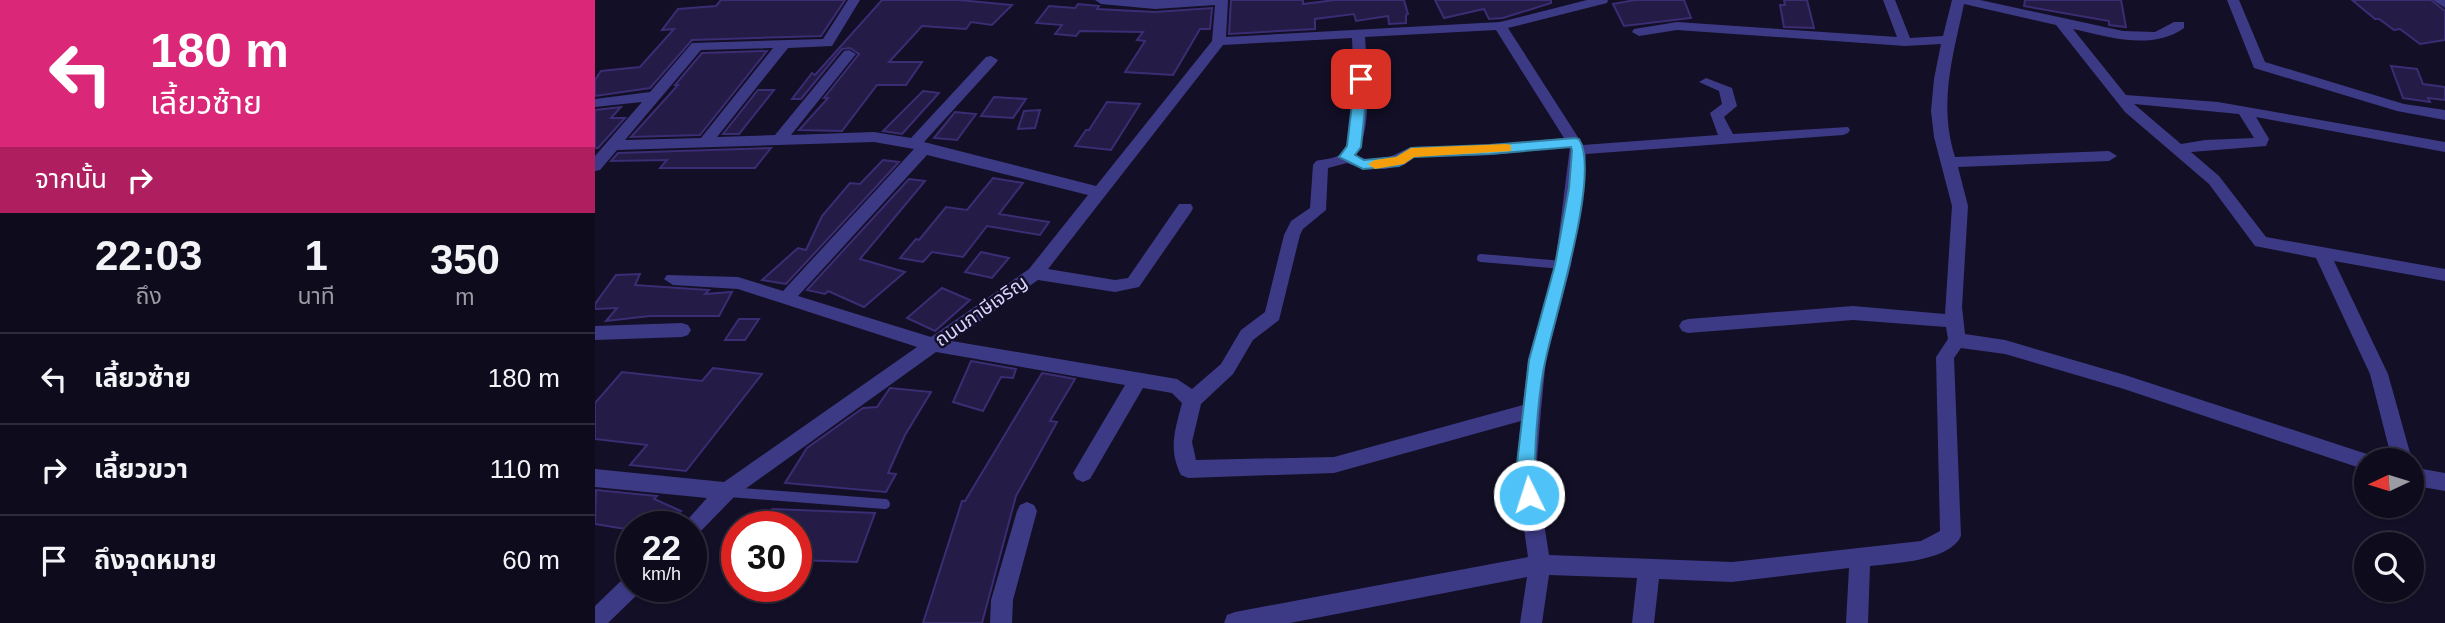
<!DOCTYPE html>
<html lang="th">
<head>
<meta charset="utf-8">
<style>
	:root { --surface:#0e0b1c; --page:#171425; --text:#f1f3f6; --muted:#9b9ba3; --line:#2e2b3b }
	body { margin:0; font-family:Helvetica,"Noto Sans Thai",sans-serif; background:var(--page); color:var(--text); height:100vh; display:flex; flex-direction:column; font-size:26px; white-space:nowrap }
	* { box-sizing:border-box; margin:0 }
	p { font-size:23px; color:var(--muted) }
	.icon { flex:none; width:38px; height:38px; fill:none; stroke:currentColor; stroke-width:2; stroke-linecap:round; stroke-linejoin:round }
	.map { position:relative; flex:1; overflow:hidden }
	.sheet { display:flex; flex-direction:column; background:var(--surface); width:595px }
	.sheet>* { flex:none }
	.banner { background:#db2777; color:#fff; overflow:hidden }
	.needle { width:46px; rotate:266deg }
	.controls { position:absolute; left:1759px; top:448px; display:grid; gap:14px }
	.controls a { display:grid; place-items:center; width:70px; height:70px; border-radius:50%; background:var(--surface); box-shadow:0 2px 5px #0004,0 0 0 2px var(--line); font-size:35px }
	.speed { position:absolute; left:21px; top:511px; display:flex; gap:14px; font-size:35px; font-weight:700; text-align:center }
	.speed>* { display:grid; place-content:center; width:91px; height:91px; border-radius:50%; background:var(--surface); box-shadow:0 2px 5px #0004,0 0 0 2px var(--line); line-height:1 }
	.speed small { font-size:18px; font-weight:400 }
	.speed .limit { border:10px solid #d22; background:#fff; color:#111 }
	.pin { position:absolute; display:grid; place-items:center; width:60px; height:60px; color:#fff; margin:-30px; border-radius:14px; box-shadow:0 4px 10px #0006 }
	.me { position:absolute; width:77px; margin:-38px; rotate:356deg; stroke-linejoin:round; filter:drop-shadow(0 0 5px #0008) }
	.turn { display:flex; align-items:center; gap:24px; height:147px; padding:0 35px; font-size:32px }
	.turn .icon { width:91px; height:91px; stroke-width:2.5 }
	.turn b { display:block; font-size:49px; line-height:60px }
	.then { display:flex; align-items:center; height:66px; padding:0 35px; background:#0003; gap:14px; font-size:26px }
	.eta { display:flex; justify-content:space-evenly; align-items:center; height:119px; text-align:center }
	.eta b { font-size:42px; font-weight:700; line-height:49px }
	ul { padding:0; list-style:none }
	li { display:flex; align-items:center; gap:21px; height:91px; padding:0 35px; border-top:2px solid var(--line) }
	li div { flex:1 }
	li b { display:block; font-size:26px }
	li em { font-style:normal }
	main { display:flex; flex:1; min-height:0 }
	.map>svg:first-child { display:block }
	.building { fill:#241b47; stroke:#3b2d73; stroke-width:2 }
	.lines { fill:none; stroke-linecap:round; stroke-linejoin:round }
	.service-far1 { stroke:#3d3a85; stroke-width:8 }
	.service { stroke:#3d3a85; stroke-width:10 }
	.minor { fill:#3d3a85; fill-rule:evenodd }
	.route { fill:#4fc3f7; stroke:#337fa1; stroke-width:2 }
	.slow { fill:#f59e0b }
	.labels { text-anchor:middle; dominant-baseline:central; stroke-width:5; stroke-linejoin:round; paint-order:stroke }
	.street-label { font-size:19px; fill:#d9d4ff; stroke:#130f26 }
</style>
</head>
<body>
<main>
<section class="sheet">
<div class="banner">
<div class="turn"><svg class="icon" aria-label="left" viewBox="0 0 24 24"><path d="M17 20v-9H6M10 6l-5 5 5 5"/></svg><div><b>180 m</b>เลี้ยวซ้าย</div></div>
<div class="then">จากนั้น<svg class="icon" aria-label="right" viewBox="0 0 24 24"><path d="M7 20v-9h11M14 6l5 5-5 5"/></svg></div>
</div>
<div class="eta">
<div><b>22:03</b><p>ถึง</p></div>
<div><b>1</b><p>นาที</p></div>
<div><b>350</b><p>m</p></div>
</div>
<ul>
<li><svg class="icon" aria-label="left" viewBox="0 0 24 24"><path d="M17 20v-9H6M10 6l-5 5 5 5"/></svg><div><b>เลี้ยวซ้าย</b></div><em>180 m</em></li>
<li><svg class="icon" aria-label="right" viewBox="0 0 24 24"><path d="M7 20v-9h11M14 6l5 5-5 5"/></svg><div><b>เลี้ยวขวา</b></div><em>110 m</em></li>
<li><svg class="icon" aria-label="arrive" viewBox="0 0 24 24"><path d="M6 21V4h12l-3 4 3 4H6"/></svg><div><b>ถึงจุดหมาย</b></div><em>60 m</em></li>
</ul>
</section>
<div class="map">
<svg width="1850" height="623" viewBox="0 0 1850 623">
	<rect width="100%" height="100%" fill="#130f26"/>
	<path class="building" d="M126 0H250L226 36 97 40 55 88 0 96V80L6 71 45 67 79 29 67 30 83 9 121 6Z
		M287 0H364L417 5 397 25 376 22 371 29 327 26 294 62H327L311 85H282L247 131 204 130 233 98H229L264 54 255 48 247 49 206 99H197L217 73 220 75Z
		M636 0H708V4L740 0H809L813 14 811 15V23L794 24 793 16 761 21 759 14 720 19V29L634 34Z
		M840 0H956V3L908 18 894 19 889 9 849 18Z
		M1040 0H1089L1096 18 1029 26 1018 4Z
		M1189 0H1212L1219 28 1189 27 1185 5H1190Z
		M1430 0H1526L1531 27 1514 25V21L1429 6Z
		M1757 0H1836L1850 11V40L1825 44 1805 29 1799 30 1784 19H1780Z
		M483 4 504 6 502 9 560 12 617 8 615 29H605L578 75 530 72 550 41 542 40 548 32 485 31 481 36 460 34 467 25 441 23 454 6 480 8Z
		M172 51 105 135 36 137 83 85H80L107 53Z
		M1796 66 1822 69 1828 84 1850 87V100L1833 98 1835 102 1808 98Z
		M163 90H179L144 134H128Z
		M328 91 344 93 307 134 288 131Z
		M399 97 431 99 418 118 386 116Z
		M512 102 545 104 516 150 480 146 491 130H494Z
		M26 107 16 118H30L3 148H0V110Z
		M445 110 440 128 423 129 429 111Z
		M360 112 381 114 362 140 339 138Z
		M176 148 160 168H65L72 160 16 161 23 153Z
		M288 160 304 162 191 284 167 280 203 248 211 250 227 216 255 183 265 184Z
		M398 178 428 183 404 214 454 222 445 235 392 226 368 257 337 252 328 262 305 258 321 239 324 240 351 207 372 210Z
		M314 179 330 181 265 259 310 272 269 307 233 291 230 294 212 290Z
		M386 252 414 258 397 278 370 272Z
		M45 274 40 285 114 290 110 294 137 292 124 316H55L11 321 22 308 0 309V304L21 275Z
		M347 288 375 300 340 331 312 318Z
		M144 319H164L150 340H130Z
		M376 361 421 369 418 378 406 377 388 411 358 402Z
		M118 368 167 374 91 471 35 465 52 445 0 439V403L27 372 107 381Z
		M447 373 480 379 455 421 462 422 421 496 387 623H328L367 501H370Z
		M295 388 336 392 310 435 293 473 301 474 291 492 190 483 212 448 268 408 282 407Z
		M1 490 62 496 59 499 86 511 69 527H37V530L0 524Z
		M177 509 280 513 262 562 201 560V527H167Z"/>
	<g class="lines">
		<path class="service-far1" d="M886 258 968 265"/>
		<path class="service" d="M134 492 290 504"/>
		<path class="minor" d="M253 0H265L237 46 193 48 122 137 180 135 249 51 254 50 261 54 196 135 279 132 316 138 391 57 396 56 403 60 401 63 329 142 501 186 617 41 620 5 560 9 506 4 500 0H633L631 37 905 22 992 0H1013L1012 3 913 28 988 145 1123 135 1115 113 1127 104 1124 91 1104 82 1111 78 1137 88 1142 106 1129 117 1138 134 1253 127 1255 130 1253 133 1248 135 991 154 976 265 951 360 946 410 941 472 954 555 1137 562 1326 541 1345 531 1341 357 1353 339 1351 327 1258 320 1093 333 1087 331 1084 326 1087 321 1093 319 1258 306 1350 314 1357 206 1339 137 1336 111 1339 79 1346 44 1310 46 1082 30 1044 36 1037 32 1039 29 1082 22 1302 37 1288 0H1300L1315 38 1348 36 1357 0H1385L1528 31 1560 32 1579 22H1589V28C1557 51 1514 37 1478 29L1531 95 1623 102 1850 142V152L1661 117 1674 139 1671 146 1596 152 1624 176 1671 237 1850 269V281L1739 261 1793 374 1817 460H1797L1775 374 1721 258 1660 246 1614 184 1530 112 1461 25 1369 4C1358 56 1343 103 1360 157L1514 151 1522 156 1514 161 1363 167 1373 206 1367 307 1370 334 1410 340 1530 375 1778 456 1780 460H1771V470L1529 389 1410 354 1366 348 1359 358 1366 536C1355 561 1300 563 1275 566L1273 623H1251L1254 568 1137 582 1064 579 1059 623H1037L1042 578 954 575 947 623H925L932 577 695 623H629L632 615 640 612 933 557 921 472 926 421 739 473 593 478 586 475C573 449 580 430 587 403L577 393 548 388 495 479 488 482 481 479 478 473 530 385 341 352 139 497 103 534 96 536V527H86L112 498 0 487V469L129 482 322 347 143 289 78 285 69 279 72 275 143 277 188 291 319 149 279 142 22 150 5 170 0 171V156L47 102 0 107V99L55 92 97 43 228 39ZM901 30 969 138 895 145 816 147 790 159H770L761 155C778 128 772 69 770 37ZM757 38C758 58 761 140 747 153 741 159 728 159 721 161L718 165 715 208 696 221 689 235 670 312 646 330 626 364 597 389 582 379 357 341 443 280 520 292 544 287 596 212 598 208 596 204H584L533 278 520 280 453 269 628 45ZM178 48 106 138 30 140 106 50ZM1539 104 1644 114 1659 138 1610 140 1586 144ZM975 147 960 265 933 360 928 405 739 457 601 460 597 442 606 404 638 374 658 340 684 320 705 235 708 229 731 210 733 168 752 163 768 169H790L809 165 820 157 895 155ZM332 155 493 195 434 269 336 337 203 296Z
			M1632 0H1644L1670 62 1809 104 1850 110V120L1802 111 1659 68Z
			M1838 0H1850V8Z
			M87 323 93 325 96 330 93 335 87 337 0 340V326Z
			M1816 467 1850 473V491L1816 485Z
			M432 502 439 505 442 511 418 600 417 623H395L396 600 422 511 425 505Z
			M37 575V586H47L45 592 13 623H0V606L29 578Z"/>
	</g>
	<path class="route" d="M766 75 773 79 766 147 760 155 769 160 801 157 816 148 895 145 980 138 984 139C1006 173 960 315 951 358 944 387 940 439 940 469 940 480 945 491 941 501L934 503 928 501 921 472 934 360 960 265 974 188 977 150 976 147 895 154 819 157 804 166 768 169 744 157 752 146 760 79Z"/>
	<path class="slow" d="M911 144 916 145V151L819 157 809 164 780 169 773 164 780 160 801 157 816 148Z"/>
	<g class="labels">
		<g class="street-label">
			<text transform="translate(386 311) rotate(-35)">ถนนภาษีเจริญ</text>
		</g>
	</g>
</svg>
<div class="controls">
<a><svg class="needle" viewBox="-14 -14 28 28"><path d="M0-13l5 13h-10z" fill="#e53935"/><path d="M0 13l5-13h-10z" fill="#9b9ba3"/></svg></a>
<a><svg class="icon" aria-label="search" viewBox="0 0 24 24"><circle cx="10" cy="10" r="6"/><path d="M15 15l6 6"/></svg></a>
</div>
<div class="speed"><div>22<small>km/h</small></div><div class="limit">30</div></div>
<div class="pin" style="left:766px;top:79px;background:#d93025"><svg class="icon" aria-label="arrive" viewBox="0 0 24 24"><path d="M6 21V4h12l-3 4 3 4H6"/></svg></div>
<svg class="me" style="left:934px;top:495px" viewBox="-20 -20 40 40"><circle r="17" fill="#4fc3f7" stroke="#fff" stroke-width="3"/><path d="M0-11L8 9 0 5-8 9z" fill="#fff"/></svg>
</div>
</main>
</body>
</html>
